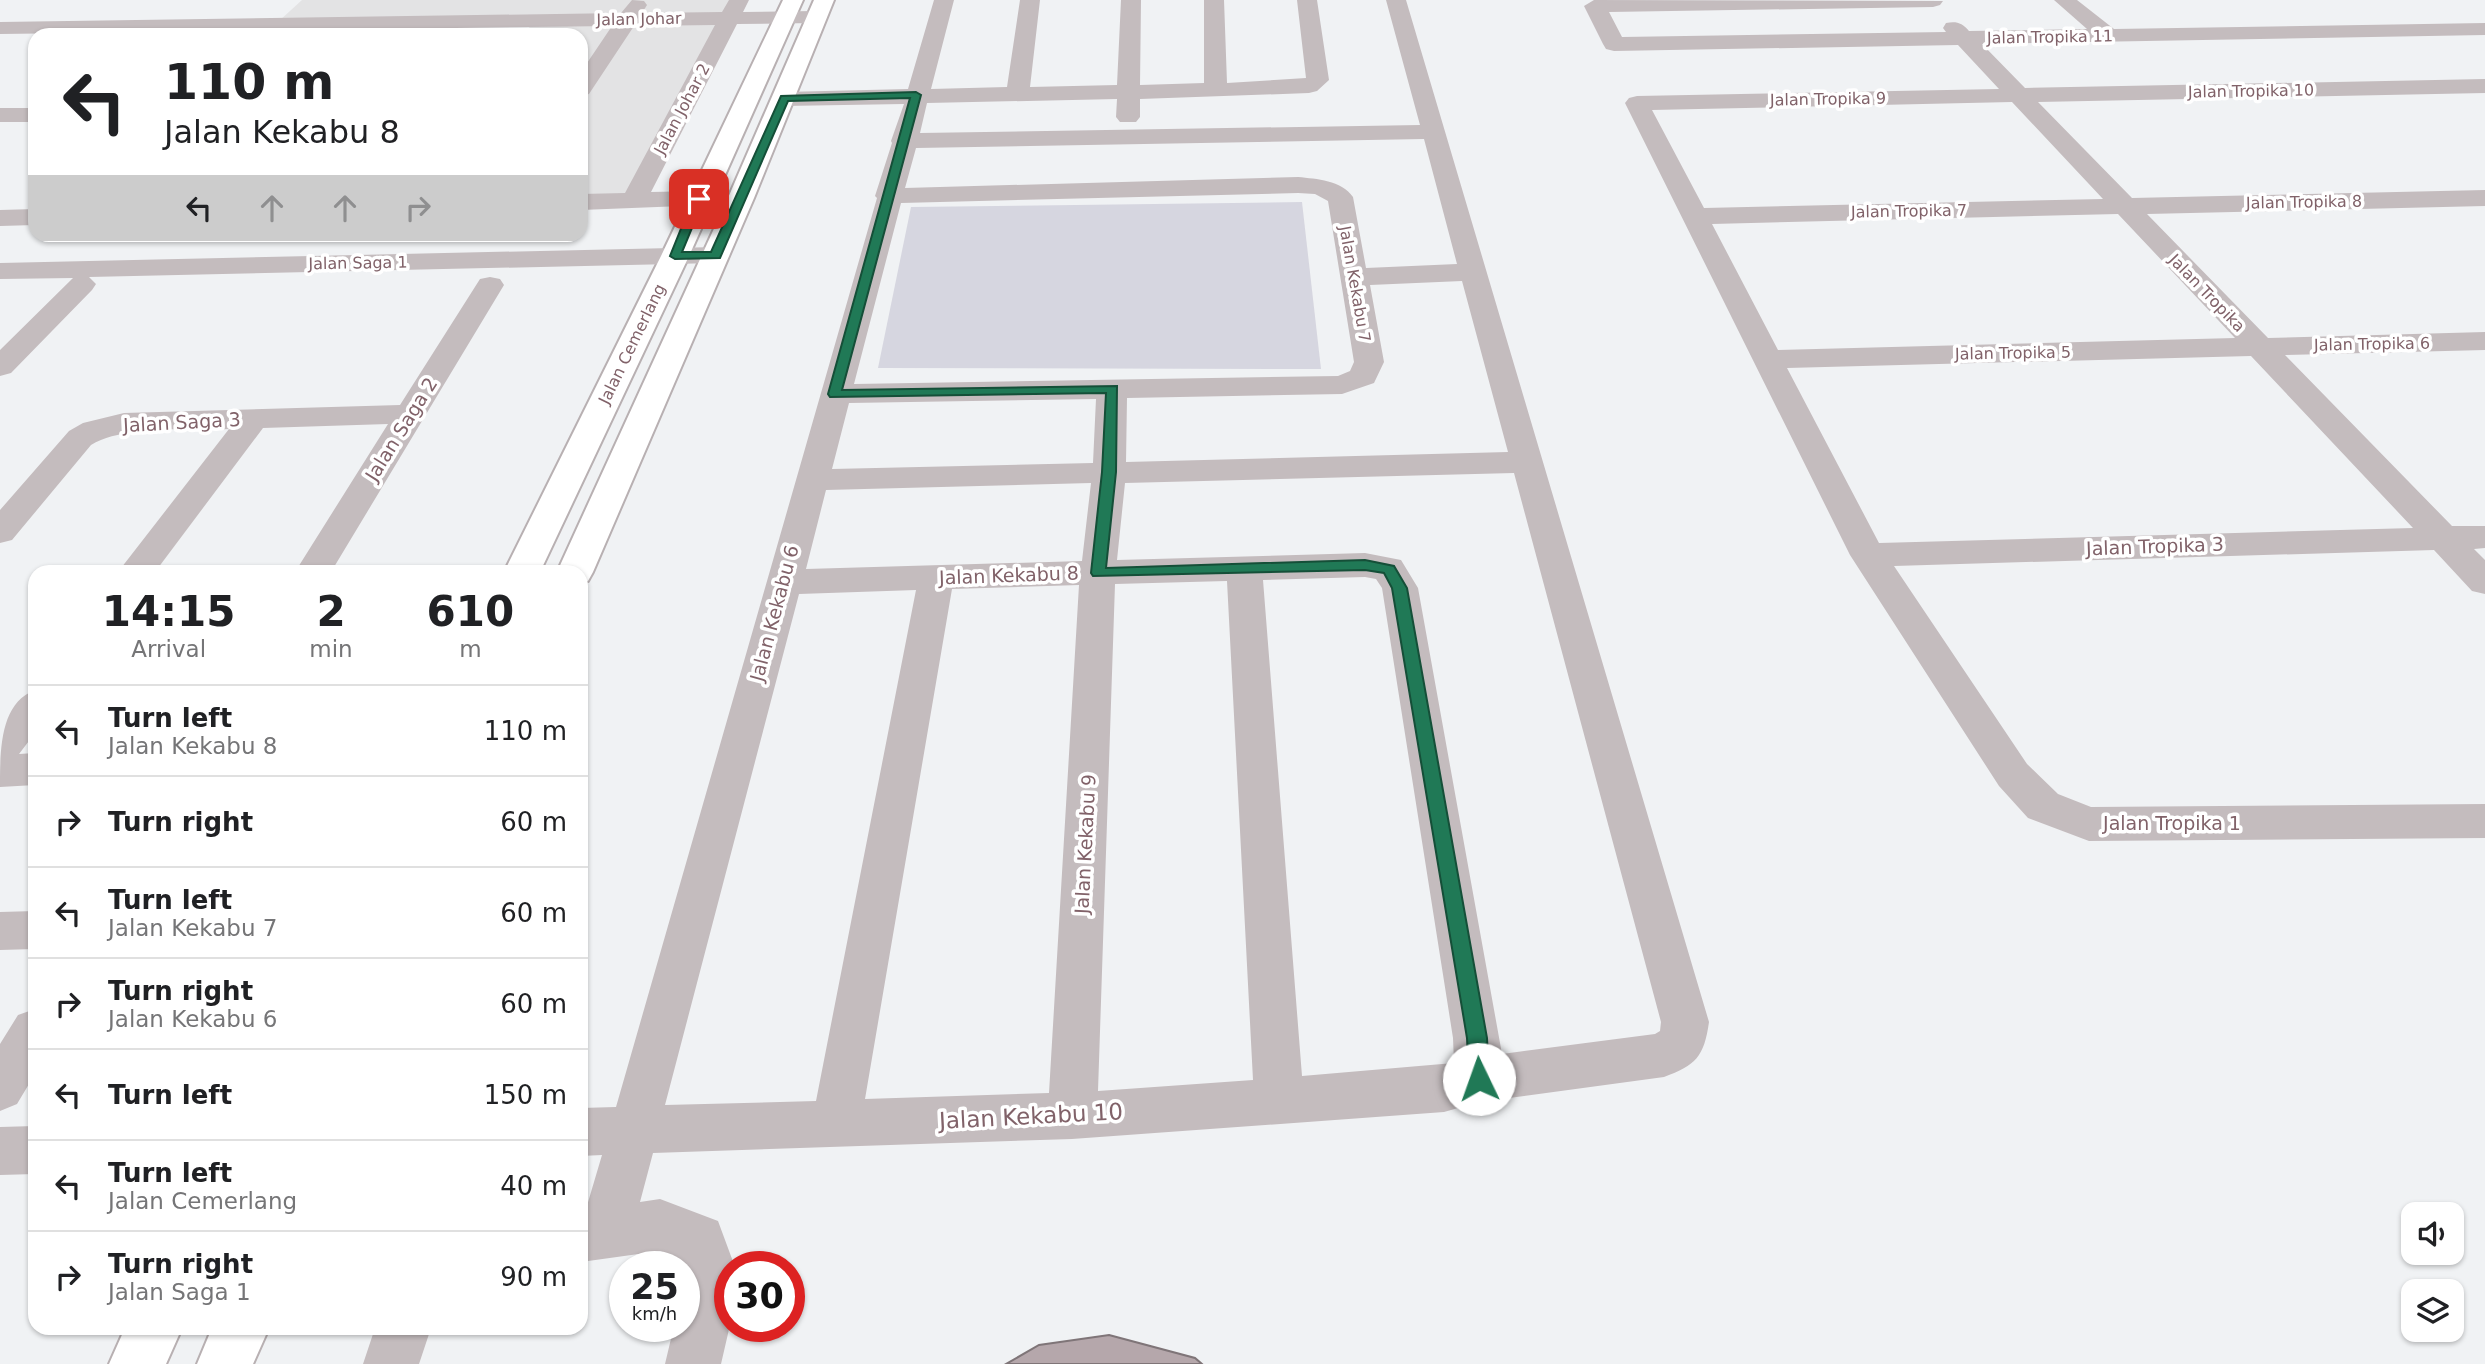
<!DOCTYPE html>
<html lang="en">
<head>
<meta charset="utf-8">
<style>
	:root { --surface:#fff; --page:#f2f2f2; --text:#202124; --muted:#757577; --line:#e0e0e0 }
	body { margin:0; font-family:"DejaVu Sans",sans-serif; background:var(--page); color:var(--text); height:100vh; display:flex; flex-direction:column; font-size:26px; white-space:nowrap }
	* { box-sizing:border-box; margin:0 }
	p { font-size:23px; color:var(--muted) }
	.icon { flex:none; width:38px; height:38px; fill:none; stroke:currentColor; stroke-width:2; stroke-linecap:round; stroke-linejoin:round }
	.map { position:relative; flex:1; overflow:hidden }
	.side { position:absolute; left:28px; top:565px; width:560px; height:770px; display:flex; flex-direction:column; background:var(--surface); border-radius:21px; box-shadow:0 2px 5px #0004 }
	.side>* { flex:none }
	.guide { position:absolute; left:28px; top:28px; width:560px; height:214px; border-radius:21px; box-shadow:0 2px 5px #0004; background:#fff; color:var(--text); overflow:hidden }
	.tools { position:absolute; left:2401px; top:1202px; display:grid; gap:14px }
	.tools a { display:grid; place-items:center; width:63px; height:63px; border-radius:14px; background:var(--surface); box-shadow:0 2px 5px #0004; font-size:35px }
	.speed { position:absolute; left:609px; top:1251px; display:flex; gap:14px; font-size:35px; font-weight:700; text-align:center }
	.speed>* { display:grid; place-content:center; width:91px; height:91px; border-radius:50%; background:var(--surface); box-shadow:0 2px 5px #0004; line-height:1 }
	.speed small { font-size:18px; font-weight:400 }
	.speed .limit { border:10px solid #d22; background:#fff; color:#111 }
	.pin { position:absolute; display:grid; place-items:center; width:60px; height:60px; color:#fff; margin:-30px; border-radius:14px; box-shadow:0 4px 10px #0006 }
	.me { position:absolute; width:77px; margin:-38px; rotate:357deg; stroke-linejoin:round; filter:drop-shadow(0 0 5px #0008) }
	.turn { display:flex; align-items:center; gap:24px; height:147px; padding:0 21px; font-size:32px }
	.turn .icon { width:91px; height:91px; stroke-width:2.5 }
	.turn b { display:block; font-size:49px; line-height:60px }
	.lanes { display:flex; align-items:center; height:66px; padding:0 21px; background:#0003; justify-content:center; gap:35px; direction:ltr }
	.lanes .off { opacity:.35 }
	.eta { display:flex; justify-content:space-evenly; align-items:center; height:119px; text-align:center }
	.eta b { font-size:42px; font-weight:700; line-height:49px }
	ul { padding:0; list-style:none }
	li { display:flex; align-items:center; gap:21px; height:91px; padding:0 21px; border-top:2px solid var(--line) }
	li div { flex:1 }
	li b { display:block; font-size:26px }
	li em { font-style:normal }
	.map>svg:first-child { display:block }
	.built { fill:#e3e3e4 }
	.green { fill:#d6d6e0 }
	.building { fill:#b5a7ab; stroke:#7f7578; stroke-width:2 }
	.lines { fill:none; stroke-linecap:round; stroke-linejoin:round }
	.major-casing { stroke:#b8b0b2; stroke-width:4 }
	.minor { fill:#c4bcbe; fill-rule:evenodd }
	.major { fill:#fff; fill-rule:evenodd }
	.route { fill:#207956; stroke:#154f38; stroke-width:2 }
	.labels { text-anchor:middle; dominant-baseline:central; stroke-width:7; stroke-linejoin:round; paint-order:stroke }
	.far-street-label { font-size:16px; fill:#816269; stroke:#fff }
	.street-label { font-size:19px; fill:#816269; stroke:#fff }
	.near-street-label { font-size:23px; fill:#816269; stroke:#fff }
</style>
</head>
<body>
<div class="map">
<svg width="2485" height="1364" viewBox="0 0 2485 1364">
	<rect width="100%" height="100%" fill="#f0f2f4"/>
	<path class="built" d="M302 0H732L628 196 581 198V35H524L536 18 279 21Z"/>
	<path class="green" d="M1302 202 1321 369 878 368 911 207Z"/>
	<path class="building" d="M1109 1335 1195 1358 1202 1364H1006L1039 1345Z"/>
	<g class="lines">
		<g class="major-casing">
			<path id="major" d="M783 0H803L689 256 540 572H504L661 256Z
				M814 0H834L754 198 593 572 588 581 581 582V572H557L728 198Z
				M125 1328H182L166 1364H109Z
				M212 1328H269L253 1364H197Z"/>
		</g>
		<path class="minor" d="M632 0 644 1 647 5 642 13 722 12 729 0H749L743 12 816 11 824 12 827 17 824 22 816 23 737 24 651 192 699 191 708 193 712 199 708 205 581 210V194L625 193 715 25 634 26 589 94 581 96V72L612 26 0 34V22L621 13Z
			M934 0H954L931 89 1007 87 1020 0H1040L1030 87 1117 85 1121 0H1141L1140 85 1204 83V0H1224L1227 83 1306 78 1297 0H1317L1329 80 1317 91 1309 93 1140 99V117L1136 122H1120L1116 117 1117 99 927 103 920 133 1420 125 1386 0H1406L1709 1022C1704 1057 1696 1065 1664 1077L1479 1102 1444 1112 1072 1139 653 1153 640 1202 660 1199 718 1221 735 1267H730V1325L721 1364H665L674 1326H684V1267H682L679 1259 660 1251 581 1262V1210L586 1209 602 1155 581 1156V1108L616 1107 877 198 875 196 892 143 891 141 904 104 784 106 776 104 772 99 776 94 784 92 908 89ZM1424 139 1457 264 1366 268 1353 197C1341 180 1317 179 1298 177L905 188 916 148ZM1298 193 1315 194 1328 201 1354 362 1350 371 1338 376 854 384 901 203ZM1462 281 1508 452 1126 462 1127 398 1342 394 1374 383 1384 362 1370 285ZM1096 399 1093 463 832 469 849 403ZM1514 473 1661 1022 1660 1031 1655 1034 1502 1054 1418 588 1401 560 1365 553 1117 560 1125 483ZM1091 483 1082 561 806 569 826 490ZM1365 577 1376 579 1382 588 1453 1038 1454 1063 1302 1076 1263 580ZM1227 581 1253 1080 1098 1091 1115 584ZM1079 585 1049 1093 865 1099 952 589ZM916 590 816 1101 665 1105 799 594Z
			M1594 0 1943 1 1940 5 1933 7 1609 12 1622 37 1946 32 1943 28 1946 23C1957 21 1962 23 1969 31L2087 29 2054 0H2077L2114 29 2485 23V35L1982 44 2025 88 2485 79V93L2038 102 2132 198 2485 190V206L2147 214 2268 338 2485 332V350L2285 355 2452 526H2485V548L2474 549 2485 560V594L2472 591 2434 550 1894 566 2027 764 2058 794 2091 807 2485 804V838L2089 841 2028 818 1999 786 1850 555 1625 103 1629 98 1637 96 1999 89 1958 45 1614 51 1606 49 1603 44 1584 6ZM2012 102 2103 199 1704 208 1652 110ZM2118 214 2235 338 1778 350 1712 224ZM2251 356 2413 528 1879 543 1787 368Z
			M0 108H35V122H0Z
			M35 209V225L0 226V210Z
			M716 247 726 249 730 255 726 261 716 263 89 277 96 284 92 290 11 373 0 376V350L73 278 0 279V263Z
			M490 277 500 279 504 285 331 572H295L388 424 263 428 155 572H118L229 429C188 431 128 424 91 445L12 540 0 543V510L69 431 83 423 124 413 400 405 480 279Z
			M35 690V733L19 754 35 753V785L0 787C0 750 0 703 35 690Z
			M35 911V949L0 950V912Z
			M35 1009V1074L17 1104 0 1111V1044L18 1015Z
			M35 1126V1174L0 1175V1127Z
			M375 1328H431L419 1364H363Z"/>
		<use href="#major" class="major"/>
	</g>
	<path class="route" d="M916 92 921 95 842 390 1117 386 1116 472 1106 568 1365 560 1394 566 1407 588 1487 1038 1489 1079 1486 1085 1479 1088 1472 1085 1469 1079 1467 1038 1392 588 1384 573 1365 570 1093 576 1091 573 1102 472 1106 393 830 397 828 394 910 98 788 101 720 258 675 259 670 256 693 199 699 196 704 199 682 252H711L781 96Z"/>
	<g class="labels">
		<g class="far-street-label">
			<text transform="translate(639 19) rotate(-1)">Jalan Johar</text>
			<text transform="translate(2050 37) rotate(-1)">Jalan Tropika 11</text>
			<text transform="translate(2251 91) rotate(-1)">Jalan Tropika 10</text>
			<text transform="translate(1828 99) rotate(-1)">Jalan Tropika 9</text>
			<text transform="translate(682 109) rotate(-62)">Jalan Johar 2</text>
			<text transform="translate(2304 202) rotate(-1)">Jalan Tropika 8</text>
			<text transform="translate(1909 211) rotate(-1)">Jalan Tropika 7</text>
			<text transform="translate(358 263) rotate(-1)">Jalan Saga 1</text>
			<text transform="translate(1355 284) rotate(80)">Jalan Kekabu 7</text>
			<text transform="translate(2207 293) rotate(46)">Jalan Tropika</text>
			<text transform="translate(632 344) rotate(-64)">Jalan Cemerlang</text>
			<text transform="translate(2372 344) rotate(-1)">Jalan Tropika 6</text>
			<text transform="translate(2013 353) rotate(-1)">Jalan Tropika 5</text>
		</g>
		<g class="street-label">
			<text transform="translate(182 422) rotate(-3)">Jalan Saga 3</text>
			<text transform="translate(401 429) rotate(-58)">Jalan Saga 2</text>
			<text transform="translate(2155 546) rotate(-2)">Jalan Tropika 3</text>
			<text transform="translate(1009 575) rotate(-2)">Jalan Kekabu 8</text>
			<text transform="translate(774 613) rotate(-75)">Jalan Kekabu 6</text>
			<text x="2172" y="823">Jalan Tropika 1</text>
			<text transform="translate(1085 844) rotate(-87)">Jalan Kekabu 9</text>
		</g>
		<g class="near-street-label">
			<text transform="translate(1031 1116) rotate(-3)">Jalan Kekabu 10</text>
		</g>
	</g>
</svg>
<div class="tools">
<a><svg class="icon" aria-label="sound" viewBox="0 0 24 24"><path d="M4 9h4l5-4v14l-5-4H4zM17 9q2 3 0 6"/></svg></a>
<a><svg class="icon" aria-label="layers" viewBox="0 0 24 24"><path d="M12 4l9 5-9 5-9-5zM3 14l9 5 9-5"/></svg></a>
</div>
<div class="speed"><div>25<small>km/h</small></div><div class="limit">30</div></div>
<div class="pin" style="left:699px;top:199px;background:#d93025"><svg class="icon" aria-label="arrive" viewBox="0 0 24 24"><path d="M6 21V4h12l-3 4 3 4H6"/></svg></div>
<svg class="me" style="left:1479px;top:1079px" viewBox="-20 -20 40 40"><circle r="19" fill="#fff"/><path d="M0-13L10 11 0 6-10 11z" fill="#207956"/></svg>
<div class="guide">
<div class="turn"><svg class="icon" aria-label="left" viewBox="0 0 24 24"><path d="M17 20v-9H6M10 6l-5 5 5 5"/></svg><div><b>110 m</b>Jalan Kekabu 8</div></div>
<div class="lanes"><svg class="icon" aria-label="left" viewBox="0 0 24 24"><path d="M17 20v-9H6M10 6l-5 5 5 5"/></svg><svg class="icon off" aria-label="ahead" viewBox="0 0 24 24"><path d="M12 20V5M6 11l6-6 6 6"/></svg><svg class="icon off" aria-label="ahead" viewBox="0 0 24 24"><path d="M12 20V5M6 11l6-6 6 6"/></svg><svg class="icon off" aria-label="right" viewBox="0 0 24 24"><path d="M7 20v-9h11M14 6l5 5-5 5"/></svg></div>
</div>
<section class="side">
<div class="eta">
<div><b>14:15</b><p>Arrival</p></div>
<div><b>2</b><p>min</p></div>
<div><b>610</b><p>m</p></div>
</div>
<ul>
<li><svg class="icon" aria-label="left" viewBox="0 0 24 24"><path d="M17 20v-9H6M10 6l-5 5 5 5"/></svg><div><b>Turn left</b><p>Jalan Kekabu 8</p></div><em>110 m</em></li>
<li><svg class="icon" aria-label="right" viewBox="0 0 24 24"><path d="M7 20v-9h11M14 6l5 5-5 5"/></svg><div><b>Turn right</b></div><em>60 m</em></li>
<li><svg class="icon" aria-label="left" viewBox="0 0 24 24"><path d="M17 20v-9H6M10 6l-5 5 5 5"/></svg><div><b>Turn left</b><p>Jalan Kekabu 7</p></div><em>60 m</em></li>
<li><svg class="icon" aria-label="right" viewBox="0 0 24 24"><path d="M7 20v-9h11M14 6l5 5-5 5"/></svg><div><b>Turn right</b><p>Jalan Kekabu 6</p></div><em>60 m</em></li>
<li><svg class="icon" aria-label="left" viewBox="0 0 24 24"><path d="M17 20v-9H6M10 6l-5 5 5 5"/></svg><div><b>Turn left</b></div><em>150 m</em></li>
<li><svg class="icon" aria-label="left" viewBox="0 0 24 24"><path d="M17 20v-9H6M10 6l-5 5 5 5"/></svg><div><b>Turn left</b><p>Jalan Cemerlang</p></div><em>40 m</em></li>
<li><svg class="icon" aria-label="right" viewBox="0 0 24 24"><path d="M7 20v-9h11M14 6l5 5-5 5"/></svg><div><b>Turn right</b><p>Jalan Saga 1</p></div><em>90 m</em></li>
</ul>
</section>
</div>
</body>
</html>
